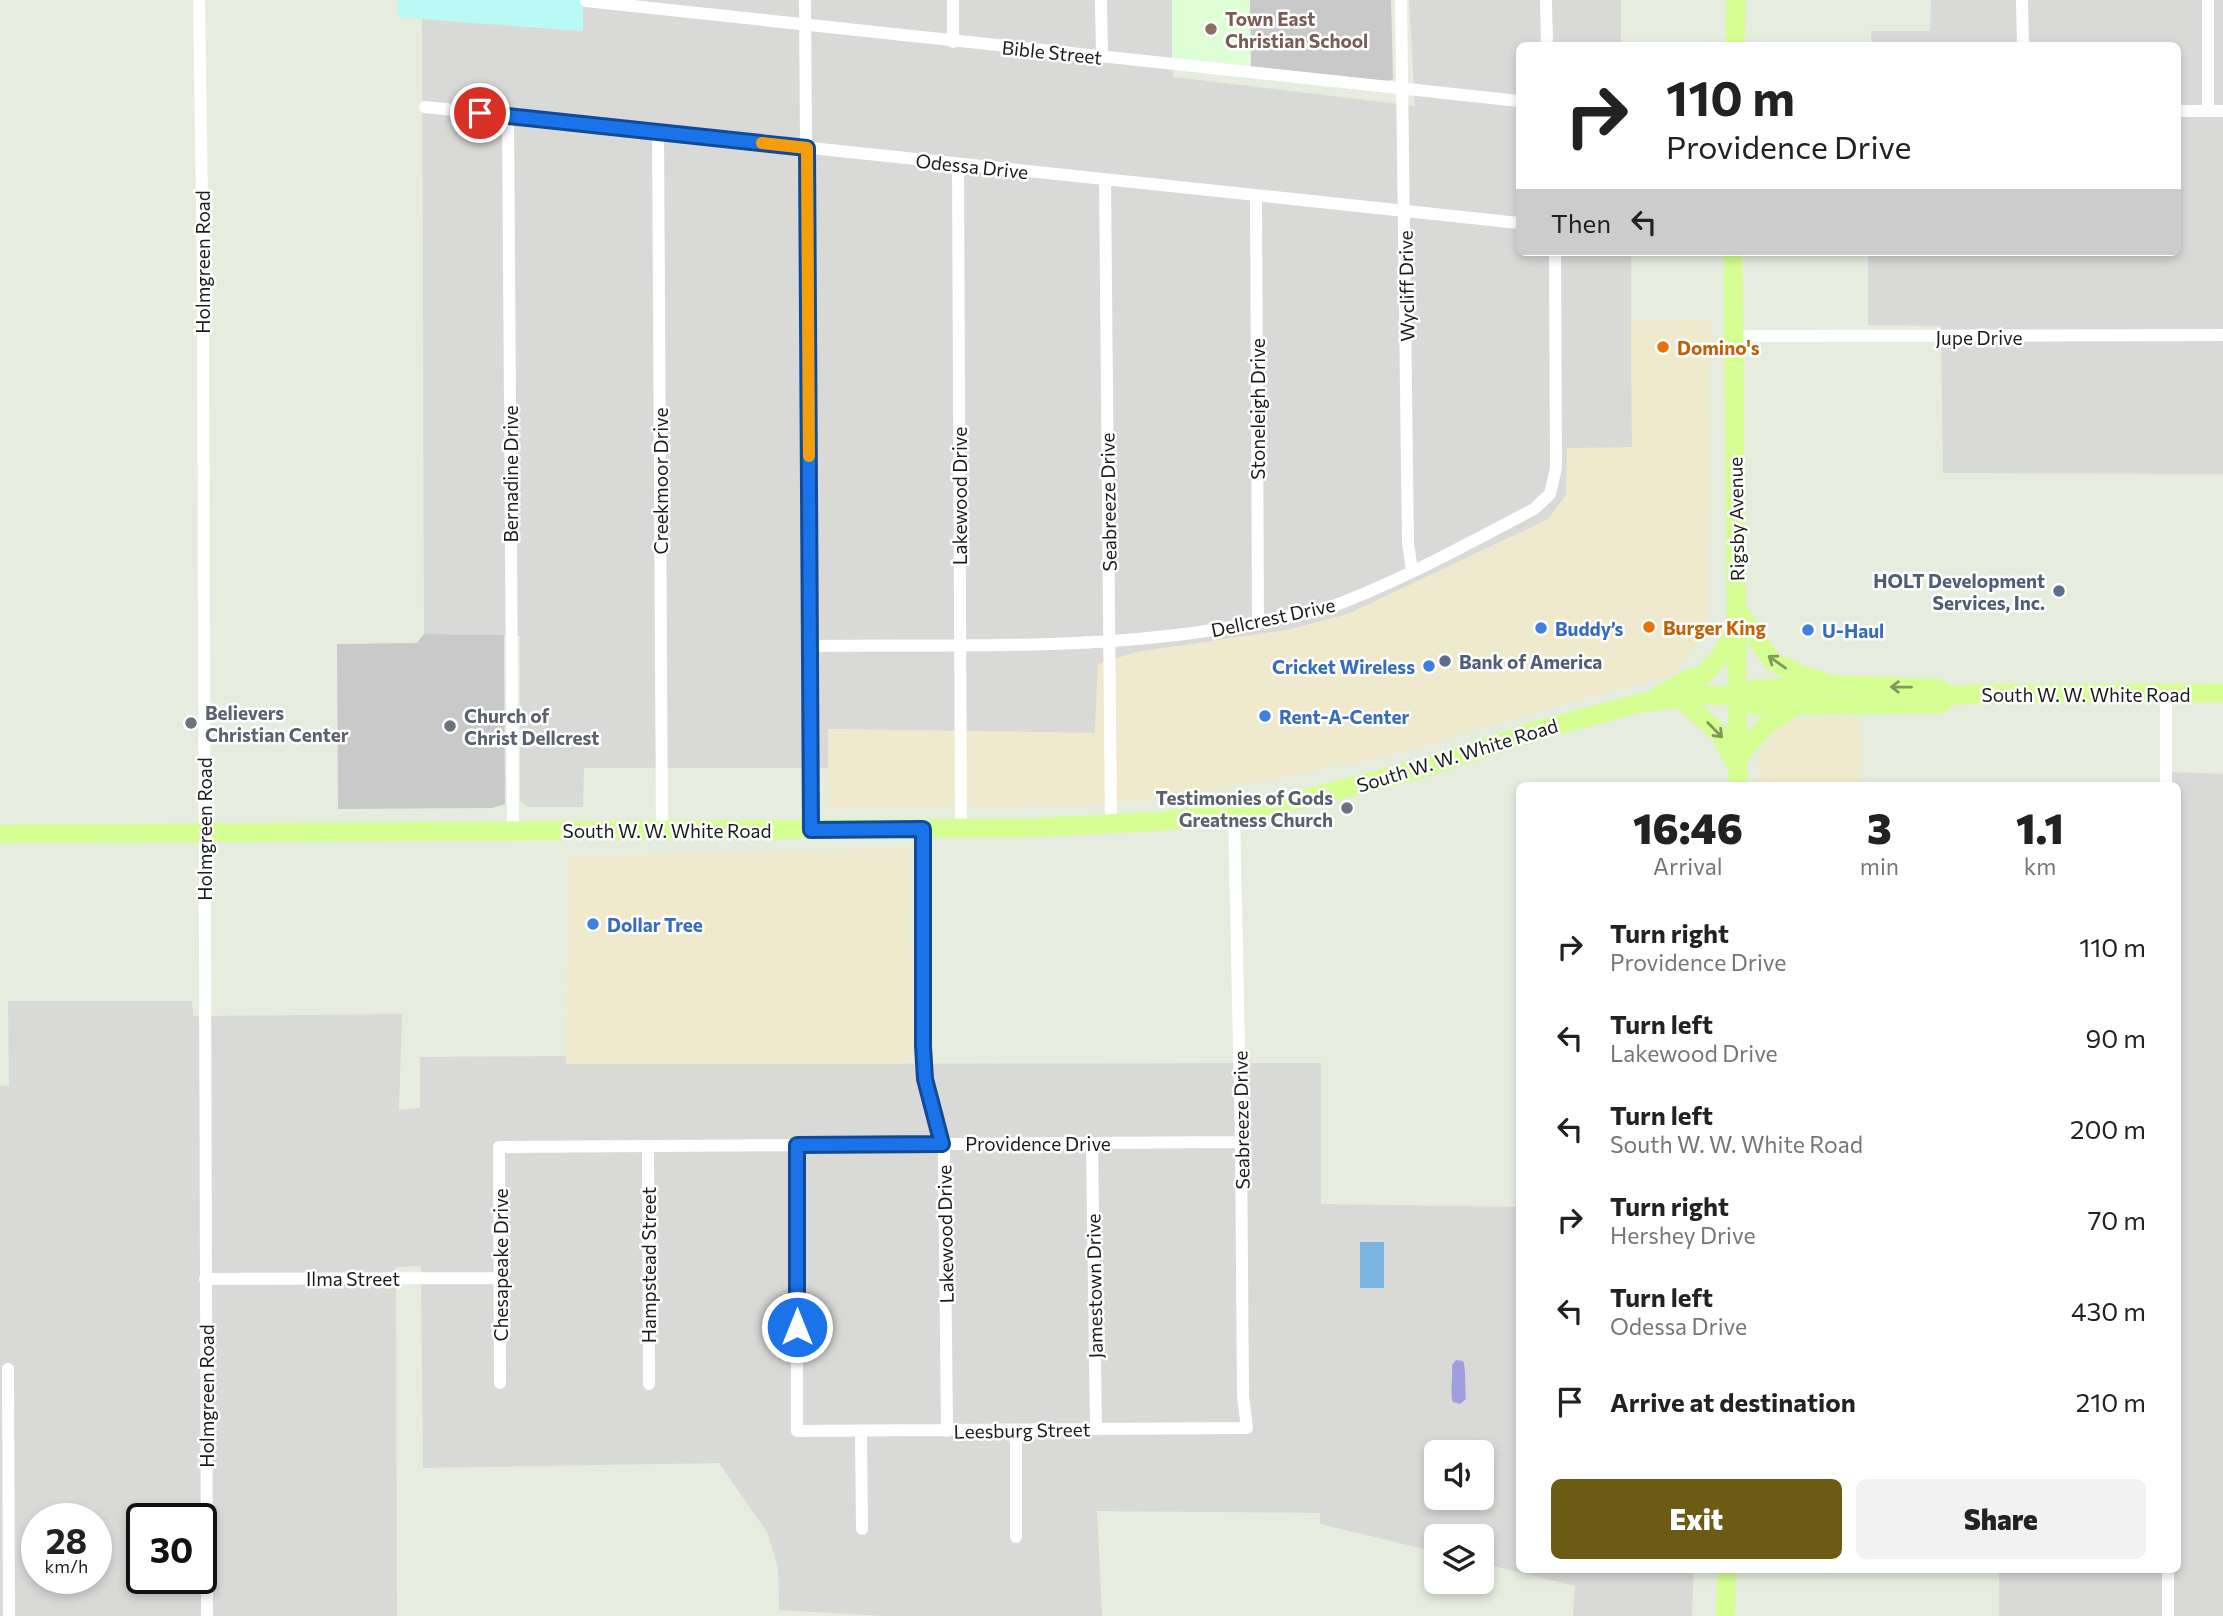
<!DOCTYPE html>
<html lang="en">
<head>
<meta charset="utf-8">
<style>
	:root { --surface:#fff; --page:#f2f2f2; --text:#222; --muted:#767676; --accent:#6b5b13 }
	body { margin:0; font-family:Commissioner,sans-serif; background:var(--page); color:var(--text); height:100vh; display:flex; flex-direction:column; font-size:26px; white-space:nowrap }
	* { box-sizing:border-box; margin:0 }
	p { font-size:23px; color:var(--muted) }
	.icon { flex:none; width:38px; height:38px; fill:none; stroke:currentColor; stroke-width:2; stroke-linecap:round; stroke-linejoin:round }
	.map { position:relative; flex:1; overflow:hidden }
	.sheet { position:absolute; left:1516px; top:782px; width:665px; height:791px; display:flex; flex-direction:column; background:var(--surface); border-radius:10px; box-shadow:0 4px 10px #0003 }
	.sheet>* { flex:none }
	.guide { position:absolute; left:1516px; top:42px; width:665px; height:214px; border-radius:10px; box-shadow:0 4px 10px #0003; background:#fff; color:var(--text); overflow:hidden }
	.buttons { position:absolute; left:1424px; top:1440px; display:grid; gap:14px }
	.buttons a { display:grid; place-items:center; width:70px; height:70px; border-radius:10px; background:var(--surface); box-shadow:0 4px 10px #0003; font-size:35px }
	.speed { position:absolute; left:21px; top:1503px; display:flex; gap:14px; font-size:35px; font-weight:700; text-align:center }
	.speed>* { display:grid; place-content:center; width:91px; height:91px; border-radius:50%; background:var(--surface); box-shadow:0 4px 10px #0003; line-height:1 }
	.speed small { font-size:18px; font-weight:400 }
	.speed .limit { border:4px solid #111; border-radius:10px; background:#fff; color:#111 }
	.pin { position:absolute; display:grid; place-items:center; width:60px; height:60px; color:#fff; margin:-30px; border:4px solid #fff; border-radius:50%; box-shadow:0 2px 7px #0007 }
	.me { position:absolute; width:77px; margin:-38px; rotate:0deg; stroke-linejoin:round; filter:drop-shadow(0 0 5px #0008) }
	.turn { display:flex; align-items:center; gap:24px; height:147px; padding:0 35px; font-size:32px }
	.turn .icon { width:91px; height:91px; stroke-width:2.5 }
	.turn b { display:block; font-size:49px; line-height:60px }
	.then { display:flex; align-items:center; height:66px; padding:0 35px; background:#0003; gap:14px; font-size:26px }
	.eta { display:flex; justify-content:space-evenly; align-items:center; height:119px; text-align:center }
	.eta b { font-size:42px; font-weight:800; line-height:49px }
	.button { display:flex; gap:14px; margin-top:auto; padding:14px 35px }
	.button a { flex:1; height:80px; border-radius:10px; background:var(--accent); color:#fff; font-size:28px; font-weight:800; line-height:80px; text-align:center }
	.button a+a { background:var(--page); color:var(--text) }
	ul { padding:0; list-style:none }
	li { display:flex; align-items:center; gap:21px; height:91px; padding:0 35px }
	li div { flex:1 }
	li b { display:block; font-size:26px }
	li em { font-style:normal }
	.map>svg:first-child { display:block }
	.residential { fill:#d9d9d8; fill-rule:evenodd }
	.commercial { fill:#efeacd }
	.education { fill:#deffd6 }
	.religious { fill:#c9c9c9 }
	.park { fill:#b9faf4 }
	.pitch { fill:#7ab4e0 }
	.water { fill:#a09edd }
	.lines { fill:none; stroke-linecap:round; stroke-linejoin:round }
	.minor { stroke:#fff; stroke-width:12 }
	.primary { stroke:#d5fe93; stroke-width:19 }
	.oneway { stroke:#81985d }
	.route-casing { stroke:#114b97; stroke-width:18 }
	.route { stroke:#1a73e8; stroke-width:12 }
	.slow { stroke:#f59e0b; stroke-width:12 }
	.education-dot { fill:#8d6e63; stroke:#fff; stroke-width:2.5 }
	.food-dot { fill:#e8710a; stroke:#fff; stroke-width:2.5 }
	.service-dot { fill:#5c6f8a; stroke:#fff; stroke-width:2.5 }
	.shop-dot { fill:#3f7fe0; stroke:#fff; stroke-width:2.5 }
	.worship-dot { fill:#6b7280; stroke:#fff; stroke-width:2.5 }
	.labels { text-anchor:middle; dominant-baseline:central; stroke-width:5; stroke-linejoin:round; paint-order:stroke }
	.education-label { font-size:19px; font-weight:bold; fill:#785e54; stroke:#fff; text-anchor:start }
	.street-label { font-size:19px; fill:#1b1b1b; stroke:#fff }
	.food-label { font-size:19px; font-weight:bold; fill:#c56008; stroke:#fff; text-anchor:start }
	.service-label { font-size:19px; font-weight:bold; fill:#4e5e75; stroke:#fff; text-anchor:end }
	.shop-label { font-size:19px; font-weight:bold; fill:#366cbe; stroke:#fff; text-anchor:start }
	.worship-label { font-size:19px; font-weight:bold; fill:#5b616d; stroke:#fff; text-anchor:start }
</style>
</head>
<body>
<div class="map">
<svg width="2223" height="1616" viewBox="0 0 2223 1616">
	<rect width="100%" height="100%" fill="#e6eddf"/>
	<path class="residential" d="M583 0H1172L1173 77 1415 106 1409 0H1621V45L1519 46V252H1631L1632 448 1566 495 1548 519 1348 614 1288 630 1137 652 1098 664 1095 733 828 729V768H584L583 807H528L520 801V636L424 634 422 19 582 31Z
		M1931 0H2223V474L1943 473 1941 326 1868 325V252H2177V46H1872L1871 31H1930Z
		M2170 772 2223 774V1616H1999V1570H2177V786H2170Z
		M8 1001H192L193 1016 402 1014 399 1110 420 1108V1057L566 1056 567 1064 1321 1063V1204L1519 1207V1570H1694L1692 1616H1573L1575 1586 1482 1563V1536H1437V1552L1320 1524V1513L1097 1511 1102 1616H884L779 1610 778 1567 767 1532 719 1463 423 1468 421 1266 396 1267 397 1616H0V1086H9ZM1437 1452H1482V1498H1437ZM37 1519H96V1578H37ZM142 1519H201V1578H142Z"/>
	<path class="commercial" d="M1711 320 1707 630 1671 677 1627 686 1403 752 1261 782 1151 799 1078 806 964 807 965 731 1095 733 1098 664 1137 652 1288 630 1348 614 1548 520 1566 495 1567 448 1632 447 1631 321Z
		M1861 716V786H1759L1758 753 1785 721Z
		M828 729 956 731 955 807H828Z
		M908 848 913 1051 903 1064H566L567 856Z"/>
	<path class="education" d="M1172 0H1250L1251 67 1172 58Z"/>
	<path class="religious" d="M1250 0H1391L1393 79 1387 81 1251 67Z
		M424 634 504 635 505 804 492 808 338 809 337 644 417 643Z"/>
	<path class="park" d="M398 0H583V31L398 17Z"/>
	<path class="pitch" d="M1360 1242H1384V1288H1360Z"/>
	<path class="water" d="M1456 1360 1463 1361C1466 1367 1465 1390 1466 1399L1460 1404 1453 1402C1450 1395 1453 1375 1452 1365Z"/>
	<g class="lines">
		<path class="minor" d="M199 0 203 274 207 1616
			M805 0 811 830
			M953 0V42
			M1101 0 1102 57
			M1401 0 1408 543 1412 571
			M1546 0 1547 46
			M2022 0 2023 46
			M586 1 1519 101
			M425 107 1519 223
			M2177 111H2223
			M2208 111V0
			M508 116 513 831
			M658 132 662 830
			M958 164 961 829
			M1105 180 1111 824
			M1256 196 1258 622
			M1734 336 2223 335
			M810 646C937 644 1066 650 1192 633 1238 627 1283 617 1328 608 1399 582 1467 544 1534 509L1550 494 1556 468 1555 252
			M2166 693V786
			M923 829V1046L925 1079 944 1153 947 1431
			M1092 1143 1096 1429
			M797 1145V1431L1247 1428 1243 1396 1241 1142 1234 812
			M648 1146 649 1384
			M205 1279 500 1278
			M8 1369 9 1616
			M500 1383 499 1147 1241 1142
			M1016 1430V1537
			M861 1431 862 1529
			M2168 1570V1616"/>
		<path class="primary" d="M1735 46 1736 0
			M1733 252 1738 786
			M1737 609 1772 661 1800 675 1822 681
			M1658 696 1688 679 1703 675 1718 659 1737 629
			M1739 696 1755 706 1939 704 1949 696 1977 694 2223 693
			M1680 698 1720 734 1735 763
			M1738 756 1769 723 1795 707
			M0 834 1031 828 1163 821 1234 812 1301 800 1420 769 1539 730 1640 703 1704 695 1739 696 1754 689 1839 685 1938 688 1949 696
			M1725 1616 1727 1570"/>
	</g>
	<defs><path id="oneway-shaft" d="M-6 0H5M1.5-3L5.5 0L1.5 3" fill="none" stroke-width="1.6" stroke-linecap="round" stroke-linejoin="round" transform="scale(1.75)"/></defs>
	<g class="oneway">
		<use href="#oneway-shaft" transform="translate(1777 662) rotate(-145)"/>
		<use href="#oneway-shaft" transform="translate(1901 687) rotate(-179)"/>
		<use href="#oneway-shaft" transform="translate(1715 730) rotate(46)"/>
	</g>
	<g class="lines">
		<g class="route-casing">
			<path id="route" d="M480 113 807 148 811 830 923 829V1046L925 1079 942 1144 797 1145V1327"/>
		</g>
		<use href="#route" class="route"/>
		<path class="slow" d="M762 143 807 148 809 456"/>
	</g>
	<circle class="education-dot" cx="1211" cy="29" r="7"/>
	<g class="food-dot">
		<circle cx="1663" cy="347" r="7"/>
		<circle cx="1649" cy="627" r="7"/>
	</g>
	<g class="service-dot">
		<circle cx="2059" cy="591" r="7"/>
		<circle cx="1445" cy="661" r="7"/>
	</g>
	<g class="shop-dot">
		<circle cx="1541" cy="628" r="7"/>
		<circle cx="1808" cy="630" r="7"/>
		<circle cx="1429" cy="666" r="7"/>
		<circle cx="1265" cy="716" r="7"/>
		<circle cx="593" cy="924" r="7"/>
	</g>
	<g class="worship-dot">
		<circle cx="191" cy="723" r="7"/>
		<circle cx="450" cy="726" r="7"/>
		<circle cx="1347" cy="808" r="7"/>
	</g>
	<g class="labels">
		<g class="education-label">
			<text x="1225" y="18">Town East<tspan x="1225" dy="22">Christian School</tspan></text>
		</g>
		<g class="street-label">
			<text transform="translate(1052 52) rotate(6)">Bible Street</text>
			<text transform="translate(972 166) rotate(6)">Odessa Drive</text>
			<text transform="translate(202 262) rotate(-90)">Holmgreen Road</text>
			<text transform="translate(1406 286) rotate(-91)">Wycliff Drive</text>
			<text x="1979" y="337">Jupe Drive</text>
			<text transform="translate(1257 409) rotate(-90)">Stoneleigh Drive</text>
			<text transform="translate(510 474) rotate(-90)">Bernadine Drive</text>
			<text transform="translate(660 481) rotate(-90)">Creekmoor Drive</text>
			<text transform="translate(959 496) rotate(-90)">Lakewood Drive</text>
			<text transform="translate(1108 502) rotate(-91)">Seabreeze Drive</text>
			<text transform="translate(1736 519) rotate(-91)">Rigsby Avenue</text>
			<text transform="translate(1273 617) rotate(-12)">Dellcrest Drive</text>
			<text x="2086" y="694">South W. W. White Road</text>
			<text transform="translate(1457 755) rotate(-17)">South W. W. White Road</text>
			<text transform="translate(204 829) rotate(-90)">Holmgreen Road</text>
			<text x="667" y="830">South W. W. White Road</text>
			<text transform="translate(1241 1120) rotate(-91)">Seabreeze Drive</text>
			<text x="1038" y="1143">Providence Drive</text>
			<text transform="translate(945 1234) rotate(-91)">Lakewood Drive</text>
			<text transform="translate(500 1265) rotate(-90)">Chesapeake Drive</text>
			<text transform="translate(648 1265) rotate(-90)">Hampstead Street</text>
			<text x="353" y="1278">Ilma Street</text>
			<text transform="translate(1094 1286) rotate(-91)">Jamestown Drive</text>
			<text transform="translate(206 1396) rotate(-90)">Holmgreen Road</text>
			<text transform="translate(1022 1430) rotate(-1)">Leesburg Street</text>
		</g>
		<g class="food-label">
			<text x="1677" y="347">Domino's</text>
			<text x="1663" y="627">Burger King</text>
		</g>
		<g class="service-label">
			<text x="2045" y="580">HOLT Development<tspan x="2045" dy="22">Services, Inc.</tspan></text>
			<text x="1459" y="661" text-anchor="start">Bank of America</text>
		</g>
		<g class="shop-label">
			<text x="1555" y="628">Buddy’s</text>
			<text x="1822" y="630">U-Haul</text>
			<text x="1415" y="666" text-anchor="end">Cricket Wireless</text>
			<text x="1279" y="716">Rent-A-Center</text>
			<text x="607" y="924">Dollar Tree</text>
		</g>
		<g class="worship-label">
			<text x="205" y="712">Believers<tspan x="205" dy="22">Christian Center</tspan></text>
			<text x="464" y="715">Church of<tspan x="464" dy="22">Christ Dellcrest</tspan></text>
			<text x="1333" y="797" text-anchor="end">Testimonies of Gods<tspan x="1333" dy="22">Greatness Church</tspan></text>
		</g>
	</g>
</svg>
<div class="buttons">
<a><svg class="icon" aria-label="sound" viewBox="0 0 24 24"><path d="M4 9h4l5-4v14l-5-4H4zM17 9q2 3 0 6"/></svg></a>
<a><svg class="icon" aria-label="layers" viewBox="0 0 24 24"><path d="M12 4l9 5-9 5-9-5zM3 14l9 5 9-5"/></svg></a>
</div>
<div class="speed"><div>28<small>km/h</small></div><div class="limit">30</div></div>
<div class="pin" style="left:480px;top:113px;background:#d93025"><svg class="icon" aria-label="arrive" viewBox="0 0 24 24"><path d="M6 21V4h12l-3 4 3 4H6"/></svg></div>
<svg class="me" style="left:797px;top:1327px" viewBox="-20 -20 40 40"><circle r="17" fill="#1a73e8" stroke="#fff" stroke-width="3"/><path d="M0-11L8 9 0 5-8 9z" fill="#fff"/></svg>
<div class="guide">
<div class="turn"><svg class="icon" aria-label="right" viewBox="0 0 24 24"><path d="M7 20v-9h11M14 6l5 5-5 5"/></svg><div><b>110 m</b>Providence Drive</div></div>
<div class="then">Then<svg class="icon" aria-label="left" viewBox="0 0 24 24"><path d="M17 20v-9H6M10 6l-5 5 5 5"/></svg></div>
</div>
<section class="sheet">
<div class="eta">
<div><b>16:46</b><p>Arrival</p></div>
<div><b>3</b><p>min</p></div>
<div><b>1.1</b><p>km</p></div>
</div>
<ul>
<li><svg class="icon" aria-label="right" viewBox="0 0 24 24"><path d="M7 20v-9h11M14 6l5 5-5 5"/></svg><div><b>Turn right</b><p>Providence Drive</p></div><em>110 m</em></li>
<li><svg class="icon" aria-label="left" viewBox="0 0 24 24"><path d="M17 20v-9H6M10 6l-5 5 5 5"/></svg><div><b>Turn left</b><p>Lakewood Drive</p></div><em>90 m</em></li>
<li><svg class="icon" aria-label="left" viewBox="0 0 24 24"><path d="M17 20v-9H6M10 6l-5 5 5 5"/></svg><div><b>Turn left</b><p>South W. W. White Road</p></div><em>200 m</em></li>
<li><svg class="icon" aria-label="right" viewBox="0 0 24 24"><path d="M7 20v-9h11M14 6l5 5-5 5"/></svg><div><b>Turn right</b><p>Hershey Drive</p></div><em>70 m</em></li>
<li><svg class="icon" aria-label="left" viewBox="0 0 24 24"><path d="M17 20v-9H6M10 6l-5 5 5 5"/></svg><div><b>Turn left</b><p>Odessa Drive</p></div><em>430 m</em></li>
<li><svg class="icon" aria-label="arrive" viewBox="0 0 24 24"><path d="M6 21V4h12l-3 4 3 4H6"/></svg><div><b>Arrive at destination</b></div><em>210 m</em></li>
</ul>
<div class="button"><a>Exit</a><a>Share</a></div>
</section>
</div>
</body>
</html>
